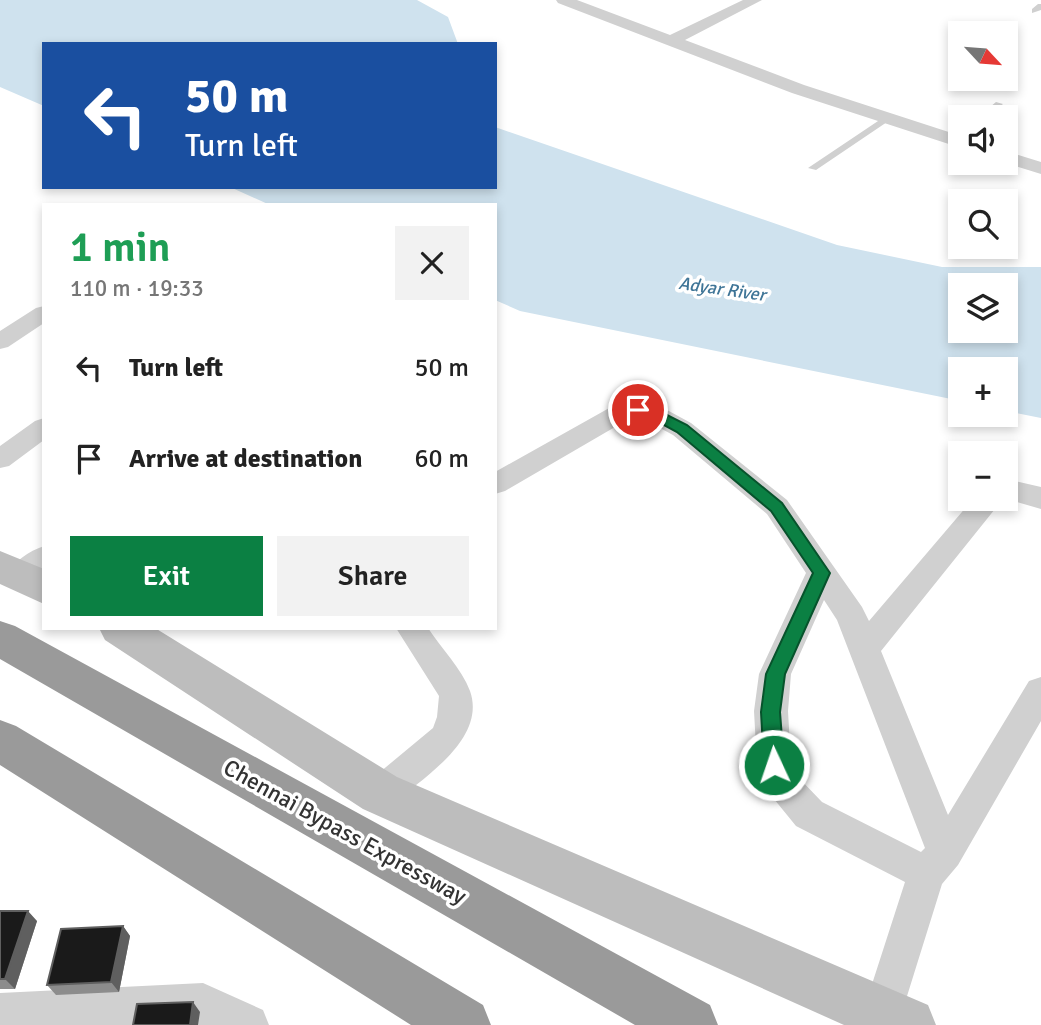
<!DOCTYPE html>
<html lang="en">
<head>
<meta charset="utf-8">
<style>
	:root { --surface:#fff; --page:#f2f2f2; --text:#222; --muted:#767676; --accent:#0b8043 }
	body { margin:0; font-family:Signika,sans-serif; background:var(--page); color:var(--text); height:100vh; display:flex; flex-direction:column; font-size:26px; white-space:nowrap }
	* { box-sizing:border-box; margin:0 }
	p { font-size:23px; color:var(--muted) }
	.icon { flex:none; width:38px; height:38px; fill:none; stroke:currentColor; stroke-width:2; stroke-linecap:round; stroke-linejoin:round }
	.map { position:relative; flex:1; overflow:hidden }
	.sheet { position:absolute; left:42px; top:203px; width:455px; height:427px; display:flex; flex-direction:column; background:var(--surface); border-radius:0px; box-shadow:0 4px 10px #0003 }
	.sheet>* { flex:none }
	.banner { position:absolute; left:42px; top:42px; width:455px; height:147px; border-radius:0px; box-shadow:0 4px 10px #0003; background:#1a4fa0; color:#fff; overflow:hidden }
	.needle { width:46px; rotate:116deg }
	.fabs { position:absolute; left:948px; top:21px; display:grid; gap:14px }
	.fabs a { display:grid; place-items:center; width:70px; height:70px; border-radius:0px; background:var(--surface); box-shadow:0 4px 10px #0003; font-size:35px }
	.pin { position:absolute; display:grid; place-items:center; width:60px; height:60px; color:#fff; margin:-30px; border:4px solid #fff; border-radius:50%; box-shadow:0 2px 7px #0007 }
	.me { position:absolute; width:77px; margin:-38px; rotate:357deg; stroke-linejoin:round; filter:drop-shadow(0 0 5px #0008) }
	.turn { display:flex; align-items:center; gap:24px; height:147px; padding:0 28px; font-size:32px }
	.turn .icon { width:91px; height:91px; stroke-width:2.5 }
	.turn b { display:block; font-size:49px; line-height:60px }
	.round { display:grid; place-items:center; flex:none; width:74px; height:74px; border-radius:0px; background:var(--page) }
	.head { display:flex; align-items:center; justify-content:space-between; height:119px; padding:0 28px }
	h1 { font-size:42px; font-weight:600; line-height:52px; color:#1e9e55 }
	.primary-button { display:flex; gap:14px; margin-top:auto; padding:14px 28px }
	.primary-button a { flex:1; height:80px; border-radius:0px; background:var(--accent); color:#fff; font-size:28px; font-weight:600; line-height:80px; text-align:center }
	.primary-button a+a { background:var(--page); color:var(--text) }
	ul { padding:0; list-style:none }
	li { display:flex; align-items:center; gap:21px; height:91px; padding:0 28px }
	li div { flex:1 }
	li b { display:block; font-size:26px }
	li em { font-style:normal }
	.map>svg:first-child { display:block }
	.water { fill:#cfe2ee; fill-rule:evenodd }
	.lines { fill:none; stroke-linecap:round; stroke-linejoin:round }
	.lane { fill:#d0d0d0; fill-rule:evenodd }
	.street { fill:#d0d0d0; fill-rule:evenodd }
	.secondary { fill:#bdbdbd; fill-rule:evenodd }
	.highway { fill:#9a9a9a; fill-rule:evenodd }
	.wall { fill:#8c8c8c }
	.shaded-wall { fill:#5f5f5f }
	.building { fill:#1a1a1a; stroke:#5f5f5f; stroke-width:2 }
	.route { fill:#0b8043; stroke:#07532c; stroke-width:2 }
	.labels { text-anchor:middle; dominant-baseline:central; stroke-width:7; stroke-linejoin:round; paint-order:stroke }
	.far-water-label { font-size:18px; font-style:italic; fill:#3f7597; stroke:#fff }
	.near-street-label { font-size:23px; fill:#333; stroke:#fff }
</style>
</head>
<body>
<div class="map">
<svg width="1041" height="1025" viewBox="0 0 1041 1025">
	<rect width="100%" height="100%" fill="#fff"/>
	<path class="water" d="M0 0H417L448 17 458 44H44V106L0 87Z
		M495 127 837 245 942 267H1041V418L1006 411V369H961V401L520 311 495 300V205H270L230 187H495ZM961 285H1006V331H961Z"/>
	<g class="lines">
		<path class="lane" d="M1038 4H1041V10L1032 13V9Z
			M996 102 1003 104 987 117H978Z
			M887 115 890 116V120L816 170 808 168Z"/>
		<path class="street" d="M556 0H577L670 35 743 0H762L685 40 804 85 961 136V148L792 93 558 3Z
			M1006 151 1041 162V174L1005 163Z
			M44 306V323L8 347 0 349V331L36 308Z
			M638 402 667 410 691 423 787 500 862 607 869 621 973 499H1003L881 651 948 815 1029 681 1041 677V721L958 865 942 884 898 1025H868L863 1012 905 882 796 826 774 799 757 765 754 711 759 674 806 573 767 514 673 435 649 422 637 419 627 420 505 491 495 494V472L611 407ZM824 600 837 620 925 848 921 852 822 802 798 777 791 763 788 711 791 674Z
			M44 418V440L9 466 0 468V446L35 421Z
			M1006 479 1041 487V509L1006 499Z
			M44 546V573C32 583 25 589 10 584L5 576C13 562 29 551 44 546Z
			M396 628H428C441 648 462 669 470 691 487 739 422 779 392 804L380 809 368 804 362 793 368 782 433 728 437 717 439 696Z
			M203 983 263 1010 269 1025H0V993Z"/>
		<path class="secondary" d="M0 551 44 569V604L0 584Z
			M99 628H155L397 777 928 1005 936 1025H844L363 809 105 640Z"/>
		<path class="highway" d="M0 621 15 626 710 1005 718 1025H635L0 659Z
			M0 720 16 726 483 1005 491 1025H411L0 765Z"/>
	</g>
	<path class="wall" d="M0 911 37 921 15 989H0Z
		M123 926 130 936 119 992 56 995 47 985Z"/>
	<path class="shaded-wall" d="M28 911 37 921 15 989 5 979Z
		M123 926 130 936 119 992 111 982Z
		M193 1002 200 1012 198 1025H190Z"/>
	<path class="building" d="M0 911H28L5 979H0Z
		M123 926 111 982 47 985 61 929Z
		M193 1002 190 1025H133L137 1004Z"/>
	<path class="route" d="M638 405 663 413 687 425 782 503 830 573 785 674 780 712 784 765 781 772 774 774 767 772 764 765 761 712 766 674 813 573 771 511 677 432 653 419 633 413 630 410 633 406Z"/>
	<g class="labels">
		<g class="far-water-label">
			<text transform="translate(722 289) rotate(8)">Adyar River</text>
		</g>
		<g class="near-street-label">
			<text transform="translate(345 832) rotate(29)">Chennai Bypass Expressway</text>
		</g>
	</g>
</svg>
<div class="fabs">
<a><svg class="needle" viewBox="-14 -14 28 28"><path d="M0-13l5 13h-10z" fill="#e53935"/><path d="M0 13l5-13h-10z" fill="#767676"/></svg></a>
<a><svg class="icon" aria-label="sound" viewBox="0 0 24 24"><path d="M4 9h4l5-4v14l-5-4H4zM17 9q2 3 0 6"/></svg></a>
<a><svg class="icon" aria-label="search" viewBox="0 0 24 24"><circle cx="10" cy="10" r="6"/><path d="M15 15l6 6"/></svg></a>
<a><svg class="icon" aria-label="layers" viewBox="0 0 24 24"><path d="M12 4l9 5-9 5-9-5zM3 14l9 5 9-5"/></svg></a>
<a>+</a>
<a>−</a>
</div>
<div class="pin" style="left:638px;top:410px;background:#d93025"><svg class="icon" aria-label="arrive" viewBox="0 0 24 24"><path d="M6 21V4h12l-3 4 3 4H6"/></svg></div>
<svg class="me" style="left:774px;top:765px" viewBox="-20 -20 40 40"><circle r="17" fill="#0b8043" stroke="#fff" stroke-width="3"/><path d="M0-11L8 9 0 5-8 9z" fill="#fff"/></svg>
<div class="banner">
<div class="turn"><svg class="icon" aria-label="left" viewBox="0 0 24 24"><path d="M17 20v-9H6M10 6l-5 5 5 5"/></svg><div><b>50 m</b>Turn left</div></div>
</div>
<section class="sheet">
<div class="head"><div><h1>1 min</h1><p>110 m · 19:33</p></div><a class="round"><svg class="icon" aria-label="close" viewBox="0 0 24 24"><path d="M6 6l12 12M18 6L6 18"/></svg></a></div>
<ul>
<li><svg class="icon" aria-label="left" viewBox="0 0 24 24"><path d="M17 20v-9H6M10 6l-5 5 5 5"/></svg><div><b>Turn left</b></div><em>50 m</em></li>
<li><svg class="icon" aria-label="arrive" viewBox="0 0 24 24"><path d="M6 21V4h12l-3 4 3 4H6"/></svg><div><b>Arrive at destination</b></div><em>60 m</em></li>
</ul>
<div class="primary-button"><a>Exit</a><a>Share</a></div>
</section>
</div>
</body>
</html>
